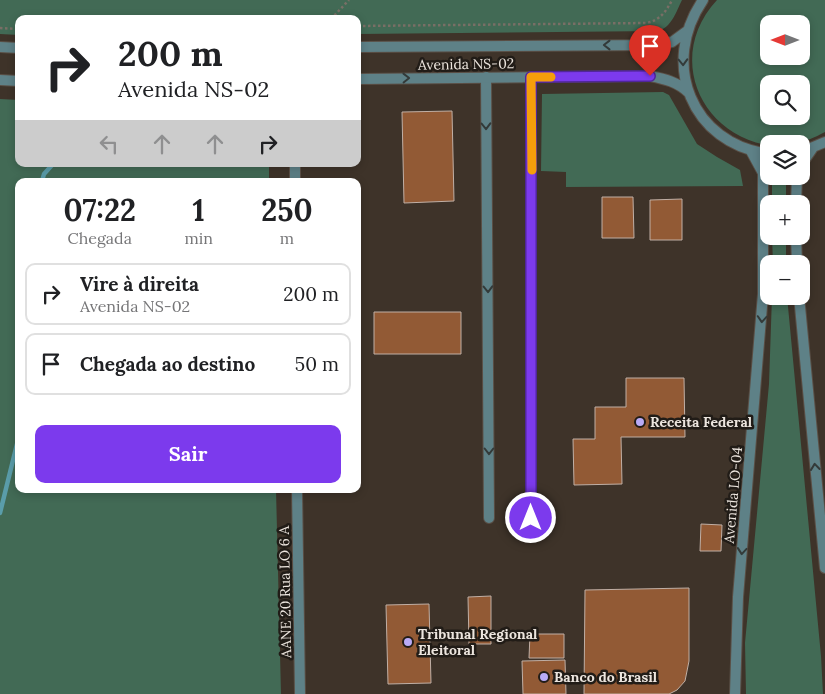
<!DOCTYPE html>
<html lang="pt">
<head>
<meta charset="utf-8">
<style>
	:root { --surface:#fff; --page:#f6f6f6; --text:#202124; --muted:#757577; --line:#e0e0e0; --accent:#7c3aed }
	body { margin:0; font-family:Lora,serif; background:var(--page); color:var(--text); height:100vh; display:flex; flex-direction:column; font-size:19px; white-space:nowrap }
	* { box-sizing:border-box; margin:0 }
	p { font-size:16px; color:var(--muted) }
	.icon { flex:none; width:28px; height:28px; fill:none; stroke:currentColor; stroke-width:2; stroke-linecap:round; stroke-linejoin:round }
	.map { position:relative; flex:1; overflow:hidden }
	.sheet { position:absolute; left:15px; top:178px; width:346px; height:315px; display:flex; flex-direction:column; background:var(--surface); border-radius:10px; box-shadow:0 2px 8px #0003 }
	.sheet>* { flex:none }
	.banner { position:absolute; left:15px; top:15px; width:346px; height:152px; border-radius:10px; box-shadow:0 2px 8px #0003; background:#fff; color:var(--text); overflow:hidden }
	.needle { width:32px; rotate:270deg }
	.buttons { position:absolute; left:760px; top:15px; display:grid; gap:10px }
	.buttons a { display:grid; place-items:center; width:50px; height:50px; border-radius:10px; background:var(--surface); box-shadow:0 2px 8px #0003; font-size:25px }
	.pin { position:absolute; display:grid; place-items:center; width:42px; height:42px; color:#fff; margin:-51px -21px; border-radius:50% 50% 50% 0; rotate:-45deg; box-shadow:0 0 5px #0007 }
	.pin .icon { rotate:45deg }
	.me { position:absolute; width:55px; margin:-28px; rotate:0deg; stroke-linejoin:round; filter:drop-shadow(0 0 4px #0008) }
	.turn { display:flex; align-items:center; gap:18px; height:105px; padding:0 20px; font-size:22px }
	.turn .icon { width:65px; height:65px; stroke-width:2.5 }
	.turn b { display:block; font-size:35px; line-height:42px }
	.lanes { display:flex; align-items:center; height:48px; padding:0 20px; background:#0003; justify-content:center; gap:25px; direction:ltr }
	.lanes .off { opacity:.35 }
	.eta { display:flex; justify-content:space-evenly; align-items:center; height:85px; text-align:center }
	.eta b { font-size:30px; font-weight:700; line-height:35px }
	.cta { display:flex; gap:10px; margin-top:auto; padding:10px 20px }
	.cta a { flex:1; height:58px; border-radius:10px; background:var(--accent); color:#fff; font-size:20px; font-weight:700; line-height:58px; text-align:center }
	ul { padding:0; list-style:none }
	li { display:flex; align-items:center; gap:15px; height:62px; margin:0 10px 8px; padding:0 10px; border:2px solid var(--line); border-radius:10px }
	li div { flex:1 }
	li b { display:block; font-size:19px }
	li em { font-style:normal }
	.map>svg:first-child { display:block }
	.green { fill:#426a55; fill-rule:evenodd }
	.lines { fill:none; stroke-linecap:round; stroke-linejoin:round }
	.stream { stroke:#5a9daa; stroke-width:4.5 }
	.building { fill:#925a35; stroke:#c0afa5 }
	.minor-casing { stroke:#5a4f46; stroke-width:12 }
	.tertiary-casing { stroke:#5a4f46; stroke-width:12 }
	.path { stroke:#796f66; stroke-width:2.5; stroke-dasharray:2.5 2.5; stroke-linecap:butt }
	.minor { stroke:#5e8187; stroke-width:10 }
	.tertiary { stroke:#5e8187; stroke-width:10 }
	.oneway { stroke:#333a39 }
	.route-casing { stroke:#51269a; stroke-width:12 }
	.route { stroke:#7c3aed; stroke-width:9 }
	.slow { stroke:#f59e0b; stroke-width:9 }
	.poi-dot { fill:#b9abf7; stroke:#211c17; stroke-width:2 }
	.labels { text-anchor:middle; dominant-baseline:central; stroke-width:5; stroke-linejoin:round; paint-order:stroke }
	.street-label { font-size:14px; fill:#ece5de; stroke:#211c17 }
	.poi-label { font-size:14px; font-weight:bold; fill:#ece5de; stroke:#211c17; text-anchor:start }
</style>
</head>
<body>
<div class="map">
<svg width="825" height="694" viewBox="0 0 825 694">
	<rect width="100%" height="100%" fill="#3e3329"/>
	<path class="green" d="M0 0H682C676 12 672 27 658 31L358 34V19H19V35L0 34Z
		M717 0H825V132C803 144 793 144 769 144V145H766C697 131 667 54 717 0ZM769 24H801V56H769ZM769 84H801V116H769Z
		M663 92 669 95 697 144 717 157 740 170 743 186 566 187V172L541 171 542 94Z
		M0 99 19 100V164H269V181H19V489H276L281 694H0Z
		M772 176H786V204H772Z
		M772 236H786V264H773Z
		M772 296H787L821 656 823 694H746L745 643 769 384Z"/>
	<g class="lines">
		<path class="stream" d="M42 181 44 174 53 164
			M0 513 19 436"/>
	</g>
	<path class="building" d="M452 111 454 201 404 203 402 112Z
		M602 197H633L634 238H602Z
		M682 199V240H650V200Z
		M374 312H461V354H374Z
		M626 378H684L685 437H621L622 484 574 485 573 439H595V407H626Z
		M701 524 722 525 721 551H700Z
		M689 588V661L685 681 677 690 669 694H584L585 590Z
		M491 596V644H469L468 597Z
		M429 604 431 683 388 684 386 605Z
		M530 634H564V658H529Z
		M565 660 566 694H523L522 661Z"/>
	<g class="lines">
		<g class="minor-casing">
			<path id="minor" d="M486 77 489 518
				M295 164V181
				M297 489 300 694
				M531 518V77"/>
		</g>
		<g class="tertiary-casing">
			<path id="tertiary" d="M703 0C660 63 691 144 769 154
				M0 47 19 48
				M358 47 657 45 672 42 687 31
				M358 79 650 76C665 79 678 82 689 93
				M0 80 19 81
				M801 152 825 142
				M801 165 812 149
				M796 204 797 176
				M796 236 797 264
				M799 296 825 568
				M735 694 738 597 763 294V173L751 151"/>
		</g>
		<path class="path" d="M331 19 349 0
			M358 26 646 23C659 21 666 12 672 0
			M0 28 19 29"/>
		<use href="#minor" class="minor"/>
		<use href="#tertiary" class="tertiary"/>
	</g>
	<defs><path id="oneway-chevron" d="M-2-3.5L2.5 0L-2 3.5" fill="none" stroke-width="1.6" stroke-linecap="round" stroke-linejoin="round" transform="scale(1.25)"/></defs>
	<g class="oneway">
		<use href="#oneway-chevron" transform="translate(607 45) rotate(180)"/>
		<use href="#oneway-chevron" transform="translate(683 62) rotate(88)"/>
		<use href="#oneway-chevron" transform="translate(406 78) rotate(-1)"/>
		<use href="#oneway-chevron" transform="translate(486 126) rotate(89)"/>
		<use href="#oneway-chevron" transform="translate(488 289) rotate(89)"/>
		<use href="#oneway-chevron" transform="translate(762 319) rotate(94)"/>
		<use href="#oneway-chevron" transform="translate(489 451) rotate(90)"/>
		<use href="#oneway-chevron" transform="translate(815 467) rotate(-96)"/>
		<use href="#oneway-chevron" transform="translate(742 551) rotate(95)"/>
	</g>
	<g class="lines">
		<g class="route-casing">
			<path id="route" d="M531 518V77L650 76"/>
		</g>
		<use href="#route" class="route"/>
		<path class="slow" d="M532 170 531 77H551"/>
	</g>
	<g class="poi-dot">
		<circle cx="640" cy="422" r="5"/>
		<circle cx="408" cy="642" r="5"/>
		<circle cx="544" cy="677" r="5"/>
	</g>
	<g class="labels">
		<g class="street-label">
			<text transform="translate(466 64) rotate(-1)">Avenida NS-02</text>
			<text transform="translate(733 495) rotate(-85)">Avenida LO-04</text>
			<text transform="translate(285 592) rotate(-91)">AANE 20 Rua LO 6 A</text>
		</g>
		<g class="poi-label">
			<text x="650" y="422">Receita Federal</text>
			<text x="418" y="634">Tribunal Regional<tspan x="418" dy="16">Eleitoral</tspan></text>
			<text x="554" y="677">Banco do Brasil</text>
		</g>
	</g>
</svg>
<div class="buttons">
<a><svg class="needle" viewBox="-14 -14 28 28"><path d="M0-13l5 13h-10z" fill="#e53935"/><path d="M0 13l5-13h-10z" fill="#757577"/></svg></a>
<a><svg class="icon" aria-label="search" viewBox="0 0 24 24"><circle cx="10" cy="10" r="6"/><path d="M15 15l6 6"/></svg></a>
<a><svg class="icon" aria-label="layers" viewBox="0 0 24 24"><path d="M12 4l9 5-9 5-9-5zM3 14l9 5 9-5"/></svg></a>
<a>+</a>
<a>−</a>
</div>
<div class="pin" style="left:650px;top:76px;background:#d93025"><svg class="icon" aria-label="arrive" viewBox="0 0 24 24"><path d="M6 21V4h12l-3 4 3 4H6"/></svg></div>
<svg class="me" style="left:531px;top:518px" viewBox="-20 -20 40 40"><circle r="17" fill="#7c3aed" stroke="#fff" stroke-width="3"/><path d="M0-11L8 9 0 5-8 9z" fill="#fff"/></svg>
<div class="banner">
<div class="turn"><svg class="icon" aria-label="right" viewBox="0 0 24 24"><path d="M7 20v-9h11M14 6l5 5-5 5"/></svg><div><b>200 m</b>Avenida NS-02</div></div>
<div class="lanes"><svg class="icon off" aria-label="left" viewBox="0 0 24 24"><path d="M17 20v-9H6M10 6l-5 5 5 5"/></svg><svg class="icon off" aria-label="ahead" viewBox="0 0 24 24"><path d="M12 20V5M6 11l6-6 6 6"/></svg><svg class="icon off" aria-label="ahead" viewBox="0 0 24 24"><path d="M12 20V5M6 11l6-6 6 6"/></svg><svg class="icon" aria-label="right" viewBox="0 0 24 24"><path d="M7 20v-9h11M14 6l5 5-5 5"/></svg></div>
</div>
<section class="sheet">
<div class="eta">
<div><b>07:22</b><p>Chegada</p></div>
<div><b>1</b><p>min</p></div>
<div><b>250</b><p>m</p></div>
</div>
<ul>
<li><svg class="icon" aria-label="right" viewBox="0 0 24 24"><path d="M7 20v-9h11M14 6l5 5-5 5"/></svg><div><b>Vire à direita</b><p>Avenida NS-02</p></div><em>200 m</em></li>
<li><svg class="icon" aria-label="arrive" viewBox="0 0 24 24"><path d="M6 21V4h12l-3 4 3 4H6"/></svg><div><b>Chegada ao destino</b></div><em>50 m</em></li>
</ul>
<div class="cta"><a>Sair</a></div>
</section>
</div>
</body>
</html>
